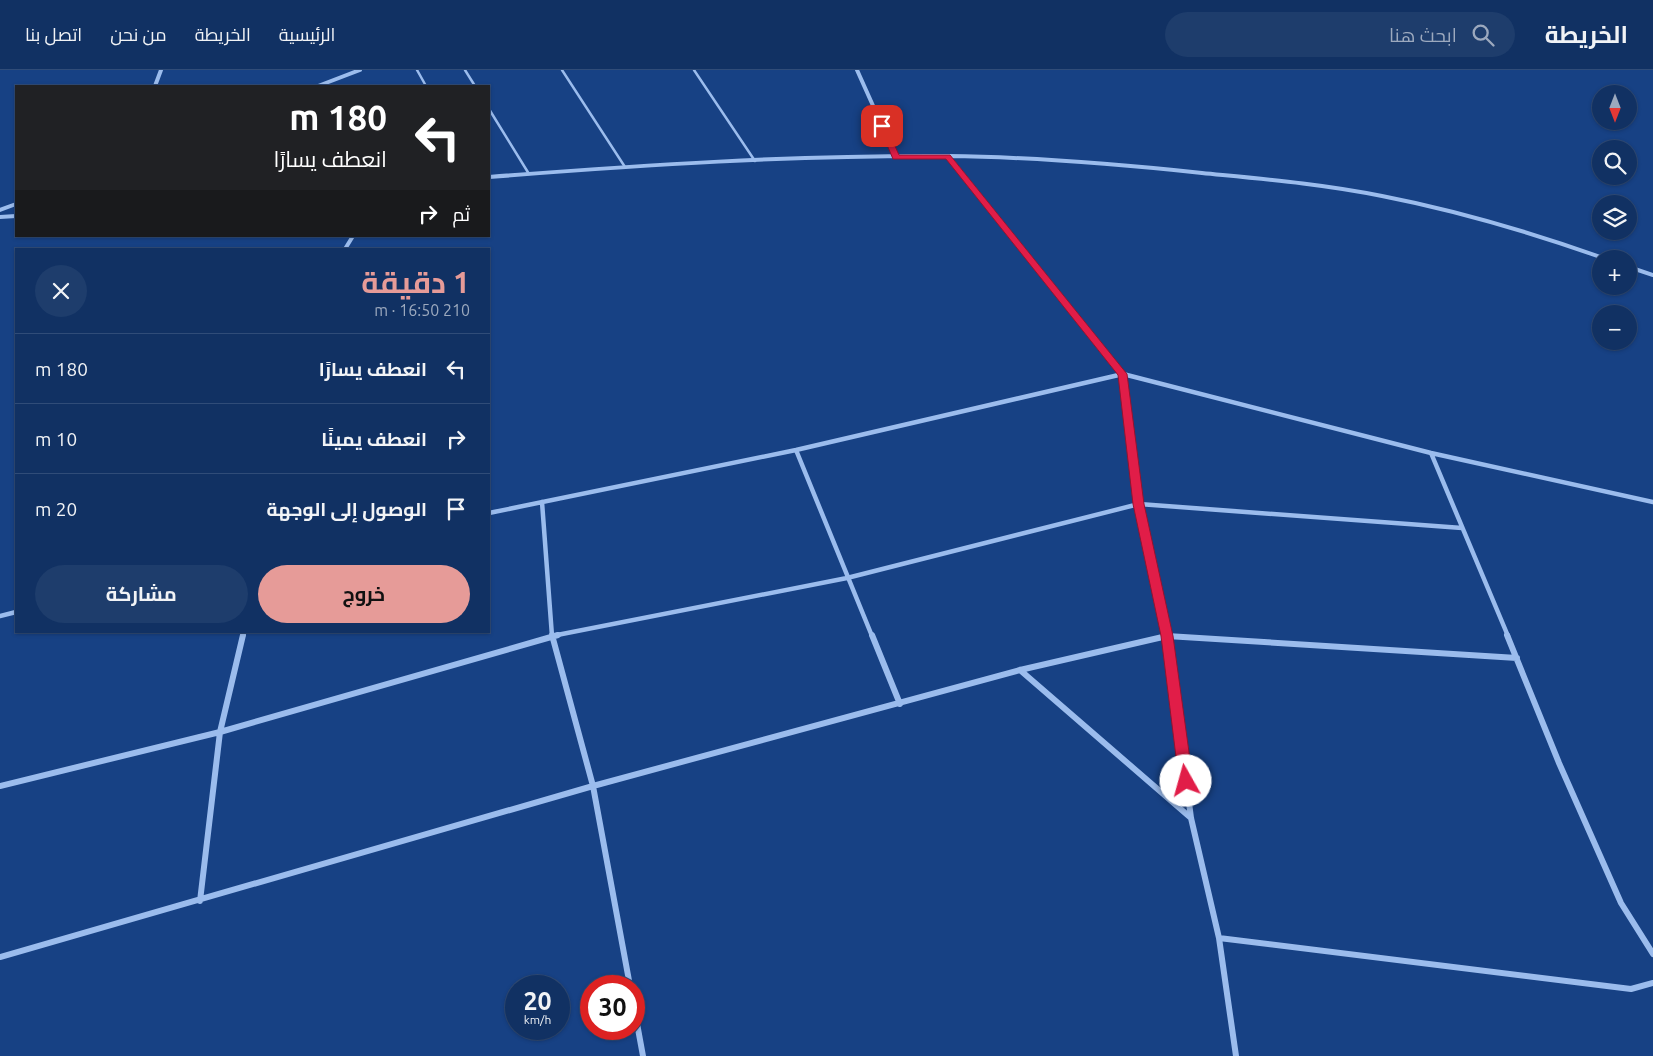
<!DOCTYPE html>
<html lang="ar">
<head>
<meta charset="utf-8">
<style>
	:root { --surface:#113163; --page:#1e3d6c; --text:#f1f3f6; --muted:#9ca9be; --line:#304c78; --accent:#e69b98 }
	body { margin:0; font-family:Ubuntu,Cairo,sans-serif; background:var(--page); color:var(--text); direction:rtl; height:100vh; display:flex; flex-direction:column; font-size:19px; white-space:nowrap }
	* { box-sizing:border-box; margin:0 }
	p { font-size:16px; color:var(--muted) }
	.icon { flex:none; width:28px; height:28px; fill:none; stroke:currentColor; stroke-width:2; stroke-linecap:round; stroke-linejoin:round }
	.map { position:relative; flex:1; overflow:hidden; direction:ltr }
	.details { position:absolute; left:15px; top:178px; width:475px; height:385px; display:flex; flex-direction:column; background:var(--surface); border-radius:0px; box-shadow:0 1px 4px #0004,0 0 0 1px var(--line); direction:rtl }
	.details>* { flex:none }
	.top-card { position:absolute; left:15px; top:15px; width:475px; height:152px; border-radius:0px; box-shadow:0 1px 4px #0004,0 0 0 1px var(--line); direction:rtl; background:#202124; color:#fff; overflow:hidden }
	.needle { width:32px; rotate:180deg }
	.tools { position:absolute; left:1592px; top:15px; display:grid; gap:10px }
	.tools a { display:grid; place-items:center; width:45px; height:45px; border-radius:50%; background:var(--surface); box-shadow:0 1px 4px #0004,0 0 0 1px var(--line); font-size:25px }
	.speed { position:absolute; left:505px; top:905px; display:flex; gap:10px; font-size:25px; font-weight:700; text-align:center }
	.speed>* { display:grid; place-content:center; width:65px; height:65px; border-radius:50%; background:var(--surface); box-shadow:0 1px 4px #0004,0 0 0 1px var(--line); line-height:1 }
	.speed small { font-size:12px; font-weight:400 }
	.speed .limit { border:8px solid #d22; background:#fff; color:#111 }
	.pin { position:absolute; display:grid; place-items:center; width:42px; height:42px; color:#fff; margin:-21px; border-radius:10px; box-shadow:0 2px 8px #0006 }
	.me { position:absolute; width:55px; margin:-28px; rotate:353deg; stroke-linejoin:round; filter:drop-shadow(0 0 4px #0008) }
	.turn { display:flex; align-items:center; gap:18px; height:105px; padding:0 20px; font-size:22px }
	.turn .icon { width:65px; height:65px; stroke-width:2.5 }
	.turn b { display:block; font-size:35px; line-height:42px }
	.then { display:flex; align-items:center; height:48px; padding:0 20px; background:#0003; gap:10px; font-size:19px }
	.round { display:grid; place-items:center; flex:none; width:52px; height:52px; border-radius:26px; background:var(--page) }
	.head { display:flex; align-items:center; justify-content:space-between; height:85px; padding:0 20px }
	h1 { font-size:30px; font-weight:700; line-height:38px; color:var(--accent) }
	.primary-button { display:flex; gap:10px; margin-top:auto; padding:10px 20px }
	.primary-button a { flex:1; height:58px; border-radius:30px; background:var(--accent); color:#111; font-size:20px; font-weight:700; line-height:58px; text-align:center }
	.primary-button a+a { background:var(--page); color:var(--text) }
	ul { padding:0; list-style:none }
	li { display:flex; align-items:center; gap:15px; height:70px; padding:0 20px; border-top:1px solid var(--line) }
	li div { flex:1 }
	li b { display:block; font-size:19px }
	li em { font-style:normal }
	header { display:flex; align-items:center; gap:30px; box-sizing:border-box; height:70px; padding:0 25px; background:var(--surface); border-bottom:1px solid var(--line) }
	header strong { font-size:24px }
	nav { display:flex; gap:28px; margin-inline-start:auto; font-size:18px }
	.search { width:350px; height:45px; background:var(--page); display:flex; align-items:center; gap:12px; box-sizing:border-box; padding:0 18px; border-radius:28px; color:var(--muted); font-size:19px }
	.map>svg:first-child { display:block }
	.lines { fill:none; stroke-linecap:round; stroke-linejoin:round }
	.lane { stroke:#9bbced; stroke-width:2.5 }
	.street-far2 { stroke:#9bbced; stroke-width:4 }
	.street-far1 { stroke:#9bbced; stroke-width:4.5 }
	.street { stroke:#9bbced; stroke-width:6 }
	.route { fill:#e11d48; stroke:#92132f }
</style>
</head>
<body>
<header>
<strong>الخريطة</strong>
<div class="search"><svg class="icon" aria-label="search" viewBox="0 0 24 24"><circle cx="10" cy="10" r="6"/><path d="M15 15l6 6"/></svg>ابحث هنا</div>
<nav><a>الرئيسية</a><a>الخريطة</a><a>من نحن</a><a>اتصل بنا</a></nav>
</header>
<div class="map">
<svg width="1653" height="986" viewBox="0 0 1653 986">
	<rect width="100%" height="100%" fill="#174184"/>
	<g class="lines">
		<path class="lane" d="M417 0 426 16
			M465 0 475 16
			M562 0 625 97
			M694 0 755 91
			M489 39 529 104"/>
		<path class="street-far2" d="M857 0 896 87
			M155 16 161 0
			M318 16 360 0
			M948 86 1076 245
			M489 107C642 95 795 85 948 86 1033 87 1118 94 1202 103 1263 109 1323 114 1382 126 1459 141 1533 163 1606 189
			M0 140 16 134
			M0 147 16 146
			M345 179 353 166
			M1629 197 1653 205"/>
		<path class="street-far1" d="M1075 244 1123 304 1139 434 1167 566
			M796 380 872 566
			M1431 383 1508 566
			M542 432 552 566
			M489 443 796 380 1123 304 1431 383 1653 432
			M0 546 16 542
			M243 566 244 561
			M552 566 847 508 1139 434 1462 458"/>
		<path class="street" d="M552 565 593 716 630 916
			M872 565 900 634
			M1167 565 1191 748 1219 868 1236 986
			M1507 565 1559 693 1621 833 1653 884
			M1020 600 1191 748
			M0 716 220 662 558 565
			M200 831 220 662 243 565
			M1219 868 1631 919 1653 913
			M0 887 593 716 1020 600 1167 566 1517 588
			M634 937 643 986"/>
	</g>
	<path class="route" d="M882 54 886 56 899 85H950L1127 304 1144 434 1173 566 1193 711 1191 716 1186 718 1181 716 1179 711 1161 566 1133 434 1118 305 946 89H893L879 56Z"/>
</svg>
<div class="tools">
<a><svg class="needle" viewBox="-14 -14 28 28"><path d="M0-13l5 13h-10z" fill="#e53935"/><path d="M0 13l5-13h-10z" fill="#9ca9be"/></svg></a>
<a><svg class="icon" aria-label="search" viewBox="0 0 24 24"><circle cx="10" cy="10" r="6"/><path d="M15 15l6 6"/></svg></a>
<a><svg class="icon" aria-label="layers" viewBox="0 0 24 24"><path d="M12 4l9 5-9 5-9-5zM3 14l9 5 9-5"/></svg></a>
<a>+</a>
<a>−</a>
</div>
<div class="speed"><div>20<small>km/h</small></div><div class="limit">30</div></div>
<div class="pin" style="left:882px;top:56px;background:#d93025"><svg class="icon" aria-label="arrive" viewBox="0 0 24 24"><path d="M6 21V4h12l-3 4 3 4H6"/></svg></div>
<svg class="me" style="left:1186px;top:711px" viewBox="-20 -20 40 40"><circle r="19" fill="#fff"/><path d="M0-13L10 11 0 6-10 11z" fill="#e11d48"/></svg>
<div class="top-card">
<div class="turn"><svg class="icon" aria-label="left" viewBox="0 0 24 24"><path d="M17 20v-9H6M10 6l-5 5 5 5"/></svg><div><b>180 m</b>انعطف يسارًا</div></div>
<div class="then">ثم<svg class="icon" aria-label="right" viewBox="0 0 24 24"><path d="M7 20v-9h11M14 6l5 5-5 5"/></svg></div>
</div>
<section class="details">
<div class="head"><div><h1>1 دقيقة</h1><p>210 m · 16:50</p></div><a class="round"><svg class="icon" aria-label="close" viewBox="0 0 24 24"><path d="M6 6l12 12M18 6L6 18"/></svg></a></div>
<ul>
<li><svg class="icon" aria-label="left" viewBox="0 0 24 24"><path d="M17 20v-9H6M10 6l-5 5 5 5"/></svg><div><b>انعطف يسارًا</b></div><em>180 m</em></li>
<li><svg class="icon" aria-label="right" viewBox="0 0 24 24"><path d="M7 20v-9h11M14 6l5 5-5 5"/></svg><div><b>انعطف يمينًا</b></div><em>10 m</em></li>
<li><svg class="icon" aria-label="arrive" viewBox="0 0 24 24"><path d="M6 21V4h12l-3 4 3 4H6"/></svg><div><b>الوصول إلى الوجهة</b></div><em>20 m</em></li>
</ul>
<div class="primary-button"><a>خروج</a><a>مشاركة</a></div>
</section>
</div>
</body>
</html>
